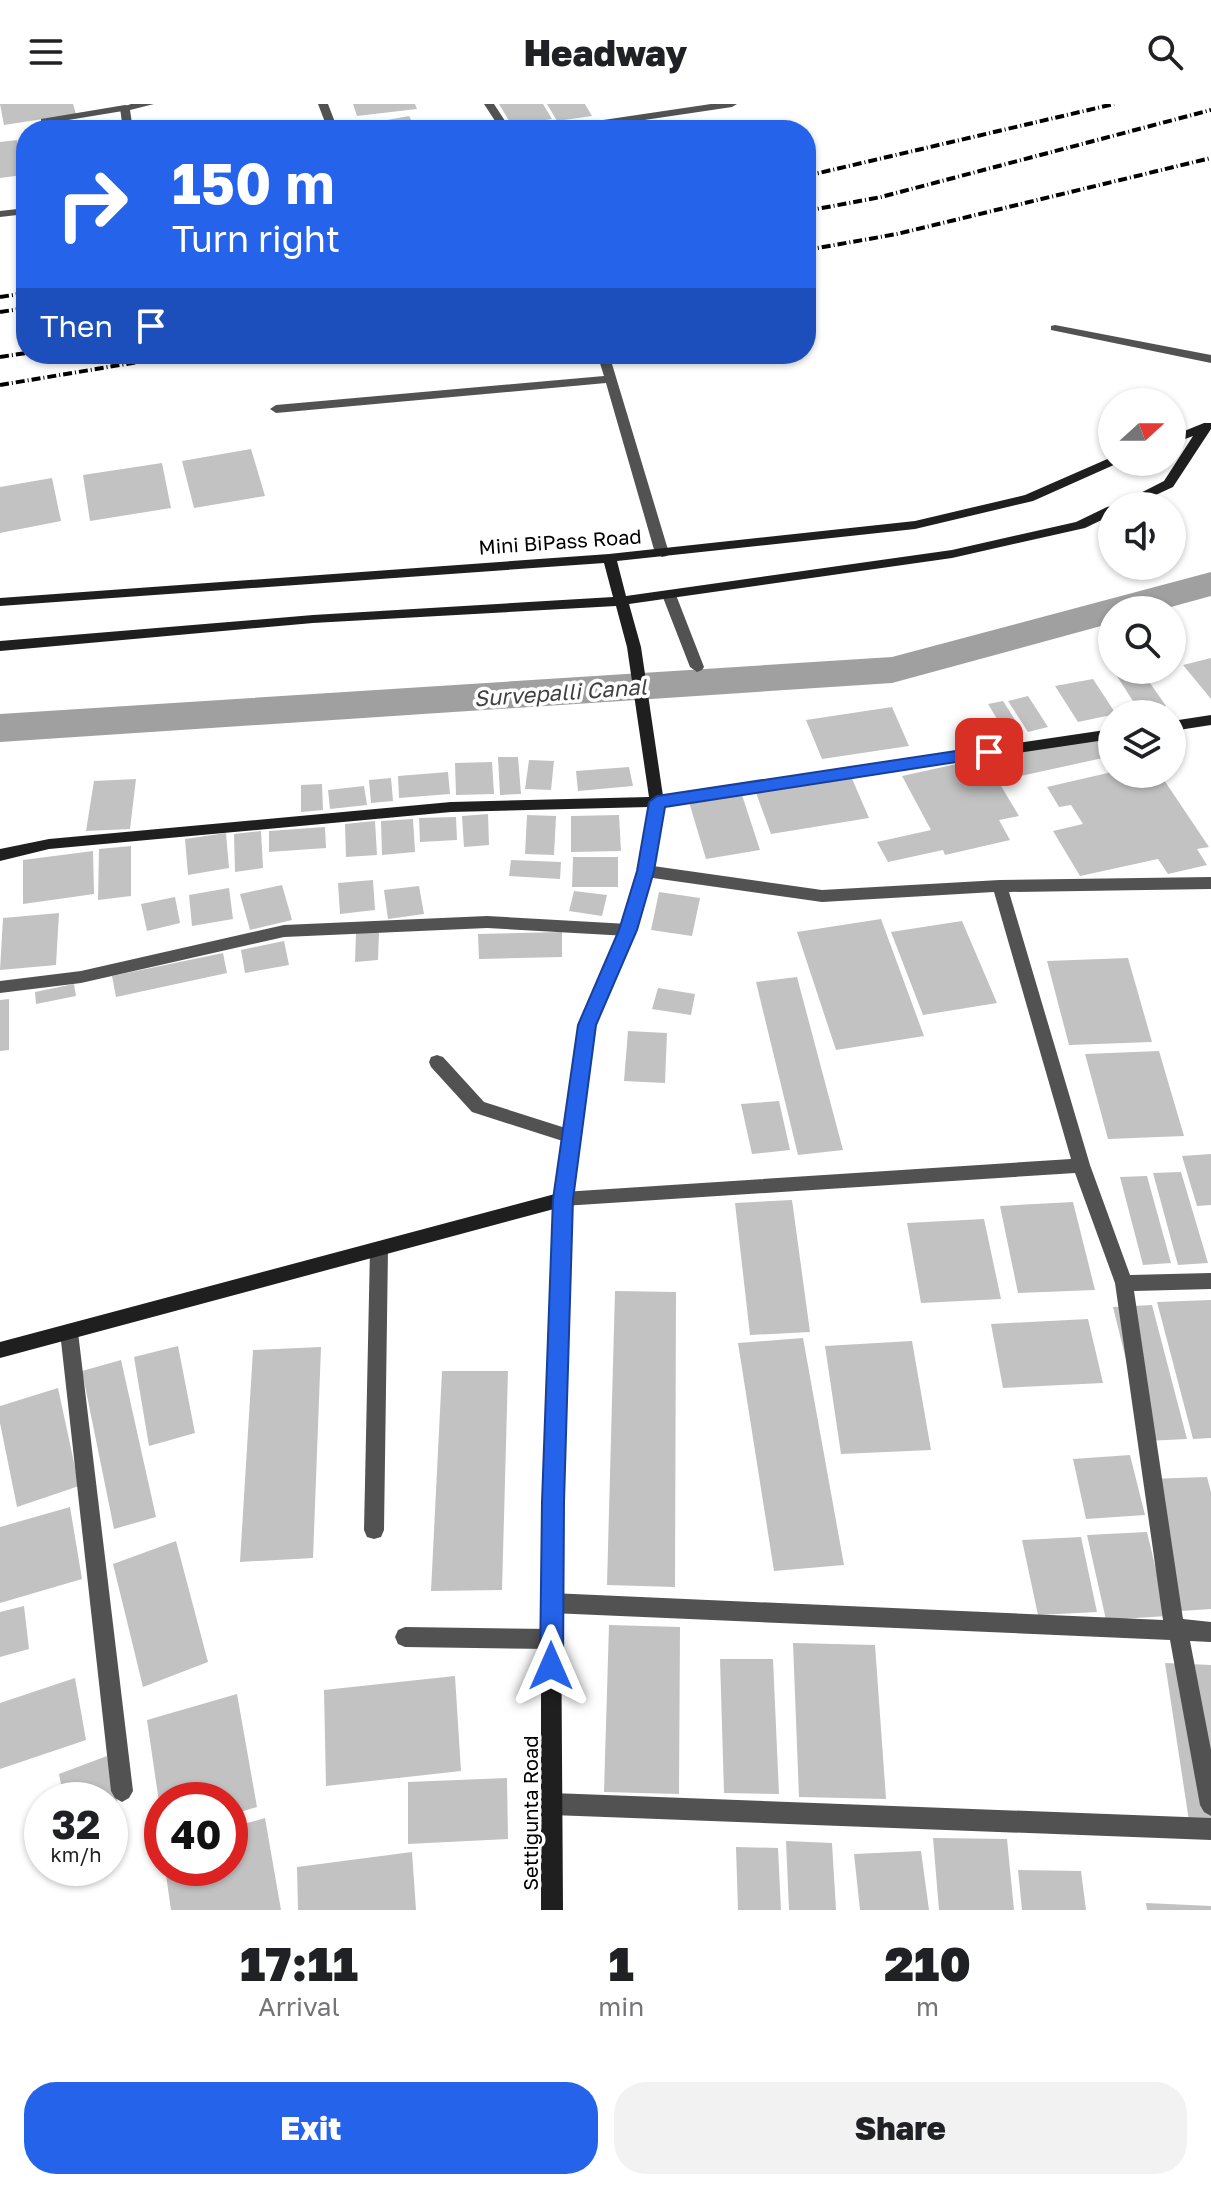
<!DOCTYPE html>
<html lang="en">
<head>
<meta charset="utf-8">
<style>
	:root { --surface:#fff; --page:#f2f2f2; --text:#202124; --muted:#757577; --accent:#2563eb }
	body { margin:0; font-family:"Golos Text",sans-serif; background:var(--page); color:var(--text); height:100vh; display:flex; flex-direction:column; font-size:30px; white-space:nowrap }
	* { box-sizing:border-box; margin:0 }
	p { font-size:26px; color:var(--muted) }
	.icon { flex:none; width:44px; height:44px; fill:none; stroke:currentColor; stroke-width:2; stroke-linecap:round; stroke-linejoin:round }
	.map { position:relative; height:1806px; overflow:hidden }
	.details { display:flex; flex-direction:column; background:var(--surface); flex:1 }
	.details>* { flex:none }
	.guide { position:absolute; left:16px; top:16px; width:800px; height:244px; border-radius:32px; box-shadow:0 2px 6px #0004; background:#2563eb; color:#fff; overflow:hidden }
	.needle { width:52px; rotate:69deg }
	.tools { position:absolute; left:1098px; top:284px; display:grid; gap:16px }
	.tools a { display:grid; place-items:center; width:88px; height:88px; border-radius:50%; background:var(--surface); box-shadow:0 2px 6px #0004; font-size:40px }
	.speed { position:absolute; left:24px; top:1678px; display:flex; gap:16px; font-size:40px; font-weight:700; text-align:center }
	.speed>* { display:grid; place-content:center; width:104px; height:104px; border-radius:50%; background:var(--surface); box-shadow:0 2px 6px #0004; line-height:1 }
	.speed small { font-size:20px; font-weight:400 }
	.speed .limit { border:12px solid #d22; background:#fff; color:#111 }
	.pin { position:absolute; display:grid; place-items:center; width:68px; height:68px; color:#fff; margin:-34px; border-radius:16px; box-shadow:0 4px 12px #0006 }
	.me { position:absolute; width:88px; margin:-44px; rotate:0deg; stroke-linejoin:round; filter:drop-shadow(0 0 6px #0008) }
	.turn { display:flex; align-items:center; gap:28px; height:168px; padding:0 24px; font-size:36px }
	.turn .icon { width:104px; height:104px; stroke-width:2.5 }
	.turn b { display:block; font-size:56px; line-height:68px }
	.then { display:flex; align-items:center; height:76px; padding:0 24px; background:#0003; gap:16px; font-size:30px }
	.eta { display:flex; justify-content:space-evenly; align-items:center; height:136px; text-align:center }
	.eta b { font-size:48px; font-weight:800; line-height:56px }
	.cta { display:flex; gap:16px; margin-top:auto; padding:16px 24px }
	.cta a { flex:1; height:92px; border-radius:32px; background:var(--accent); color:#fff; font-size:32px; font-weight:800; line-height:92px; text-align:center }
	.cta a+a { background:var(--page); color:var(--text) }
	header { display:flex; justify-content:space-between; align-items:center; height:104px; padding:0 24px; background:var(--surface); font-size:36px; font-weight:800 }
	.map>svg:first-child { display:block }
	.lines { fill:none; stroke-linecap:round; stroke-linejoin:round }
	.canal { fill:#a0a0a0; fill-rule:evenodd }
	.building { fill:#c2c2c2 }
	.lane { fill:#525252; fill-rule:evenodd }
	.street { fill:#525252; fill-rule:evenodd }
	.secondary { fill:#1f1f1f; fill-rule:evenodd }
	.rail { stroke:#000; stroke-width:4; stroke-dasharray:9 3 1 3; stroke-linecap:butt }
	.route { fill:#2563eb; stroke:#184099; stroke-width:2 }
	.labels { text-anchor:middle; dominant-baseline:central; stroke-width:7; stroke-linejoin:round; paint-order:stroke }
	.street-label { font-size:20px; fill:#000; stroke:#fff }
	.water-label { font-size:22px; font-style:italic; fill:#414141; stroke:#fff }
</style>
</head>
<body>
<header><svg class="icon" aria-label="menu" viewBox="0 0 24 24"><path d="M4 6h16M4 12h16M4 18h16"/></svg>Headway<svg class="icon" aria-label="search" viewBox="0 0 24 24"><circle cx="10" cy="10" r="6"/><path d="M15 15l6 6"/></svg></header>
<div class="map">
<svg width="1211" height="1806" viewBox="0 0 1211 1806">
	<rect width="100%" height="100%" fill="#fff"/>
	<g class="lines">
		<path class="canal" d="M1211 468V492L1160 506H1112V519L892 579 0 638V610L892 553Z"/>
	</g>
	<path class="building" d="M0 0H73L76 10 4 21Z
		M353 0H415L417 5 357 12Z
		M499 0H543L552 15 512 22Z
		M547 0H585L592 12 557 17Z
		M409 12 417 26H368L365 20Z
		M17 36 23 71 0 74V38Z
		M251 345 265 392 194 404 182 357Z
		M162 359 171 404 90 417 83 371Z
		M52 374 61 417 0 429V383Z
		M1211 554V595L1183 561Z
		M1113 566H1141L1166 602 1140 608Z
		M1093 575 1116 610 1078 618 1055 582Z
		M1028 592 1048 623 1028 628 1008 597Z
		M1003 597 1021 625 1005 628 988 600Z
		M892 603 909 642 822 655 806 616Z
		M1111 626 1112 652 998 677 1019 712 999 716 1010 736 945 751 943 746 888 758 877 738 931 726 902 672Z
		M498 653H518L521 690 500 691Z
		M529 656 554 657 551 686 525 685Z
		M492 658 494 690 456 691 455 659Z
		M629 663 633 682 578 687 576 667Z
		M448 668 450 690 399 694 398 672Z
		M1112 668 1160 670 1209 743 1197 745 1207 761 1168 770 1158 755 1080 772 1053 727 1083 720 1071 701 1059 703 1047 683Z
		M850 670 869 714 771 730 755 686Z
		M391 674 393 697 371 699 369 676Z
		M136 675 130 725 86 727 94 677Z
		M322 680 323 706 301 708V681Z
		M364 682 367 701 330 705 328 686Z
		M742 691 760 746 706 755 689 698Z
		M488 710 489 741 464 743 462 712Z
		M527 711 556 712 554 751 525 750Z
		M619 711 621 747 571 748V712Z
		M456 713 457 736 420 738 419 714Z
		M413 715 415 748 382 751 381 717Z
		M375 717 377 751 346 753 345 720Z
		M325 723 326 744 269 748V727Z
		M261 727 263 764 235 768 234 730Z
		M226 729 229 764 188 771 185 735Z
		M131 742V792L98 796 99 745Z
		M93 747 94 790 23 800V756Z
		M573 753H618V783H572Z
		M511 756 561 758 560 775 509 772Z
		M373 776 375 806 340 810 338 779Z
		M282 781 292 816 250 826 240 790Z
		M419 782 424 810 388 815 384 786Z
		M229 784 233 815 192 822 189 791Z
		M574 787 607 791 602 812 569 807Z
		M659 788 700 794 692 832 651 826Z
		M175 793 180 819 147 827 141 800Z
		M59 809 56 861 0 866 3 814Z
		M881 815 924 932 836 946 797 828Z
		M962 817 997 899 923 911 891 828Z
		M379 828 378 856 355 858 356 829Z
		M562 828V853L479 855 478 830Z
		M284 837 289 861 245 869 241 846Z
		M223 849 227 869 116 893 112 872Z
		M1128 854 1152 938 1069 941 1047 857Z
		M797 873 843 1046 798 1051 756 878Z
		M74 880 76 892 36 900 35 888Z
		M658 884 695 890 691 911 652 905Z
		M9 895V946L0 947V896Z
		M628 927 667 929 665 979 624 977Z
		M1159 947 1184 1032 1108 1035 1085 950Z
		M779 997 790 1046 752 1050 741 1000Z
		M1211 1050V1101L1197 1102 1182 1052Z
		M1181 1068 1208 1159 1178 1161 1153 1069Z
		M1147 1072 1171 1159 1143 1161 1120 1073Z
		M792 1096 810 1228 750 1231 735 1099Z
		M1073 1098 1095 1186 1018 1189 1000 1102Z
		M984 1115 1001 1195 921 1199 907 1119Z
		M615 1187 676 1188 675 1483 607 1481Z
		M1211 1196V1334L1193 1335 1157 1198Z
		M1152 1201 1187 1335 1146 1337 1113 1203Z
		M1088 1215 1103 1279 1003 1284 991 1220Z
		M803 1234 844 1461 774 1467 738 1239Z
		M912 1237 931 1346 841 1350 825 1242Z
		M178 1242 195 1329 149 1342 134 1253Z
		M321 1243 313 1454 240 1458 253 1246Z
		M121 1256 156 1413 114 1425 82 1267Z
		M442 1267H508L502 1486 431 1487Z
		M58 1284 79 1382 17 1403 0 1319V1302Z
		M1130 1351 1145 1411 1086 1415 1073 1355Z
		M1207 1373 1211 1388V1505L1181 1507 1148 1375Z
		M70 1403 82 1475 0 1499V1423Z
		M1147 1428 1167 1512 1106 1516 1087 1431Z
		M1081 1433 1097 1508 1038 1511 1022 1436Z
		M176 1437 208 1558 143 1583 113 1460Z
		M24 1502 29 1545 0 1553V1508Z
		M609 1521 680 1523 679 1690 604 1688Z
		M793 1539 875 1541 886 1695 799 1693Z
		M720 1555H773L779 1690 724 1689Z
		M1165 1559 1211 1561V1718L1189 1717Z
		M455 1572 461 1667 326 1682 324 1586Z
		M75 1574 86 1636 0 1665V1599Z
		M237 1590 257 1703 230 1711V1696H162L160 1705 147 1616Z
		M107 1652 122 1719 110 1723V1696H64L59 1670Z
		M507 1674 508 1735 408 1740V1678Z
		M265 1714 281 1806H171L165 1764H230V1724Z
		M933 1734 1007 1735 1014 1806H939Z
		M786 1737 832 1739 836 1806H789Z
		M736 1743 778 1744 781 1806H738Z
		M921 1747 929 1806H860L854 1750Z
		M412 1748 416 1806H298L297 1763Z
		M1018 1766 1081 1767 1086 1806H1022Z
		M1146 1799 1211 1802V1806H1147Z"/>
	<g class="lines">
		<path class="lane" d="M131 0H154L130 6 133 26H123L120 4Z
			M1055 221 1211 251V259L1051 226V222Z
			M597 250H609L669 449 667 452 662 453 655 449 606 279 276 309 270 305 276 301 604 272Z
			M669 487 676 491 704 563 702 566 697 568 690 563 662 491Z
			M437 951 443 953 484 998 578 1028 580 1033 578 1038 572 1040 472 1008 431 963 429 958 431 953Z
			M379 1137 385 1140 388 1145 384 1426 381 1433 374 1435 367 1433 364 1426 370 1145 373 1140Z
			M405 1523 551 1525 558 1528 561 1535 558 1542 551 1545 405 1543 398 1540 395 1533 398 1526Z"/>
		<path class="street" d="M318 0H328L338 26H328Z
			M484 0H494L511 26H501Z
			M711 0H737L732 3 577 26H551L556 23Z
			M125 1 129 2V6L50 19 51 26H41V15Z
			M26 104V110L0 113V107Z
			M646 761 822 786 1000 776 1211 773V785L1009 788 1090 1061 1130 1171 1211 1169V1185L1134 1187 1183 1515 1211 1518V1538L1190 1537 1211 1646V1712L1204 1708 1200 1701 1170 1536 551 1509 544 1506 541 1499 544 1492 551 1489 1163 1516 1115 1179 1075 1069 563 1102 557 1100 554 1095 557 1090 563 1088 1071 1055 994 788 822 798 646 773 638 767Z
			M487 812 628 820 636 826 628 832 487 824 284 833 81 879 0 889V877L81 867 284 821Z
			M69 1220 75 1222 78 1228 133 1687 129 1694 122 1698 115 1694 111 1687 60 1228 63 1222Z
			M552 1689 1211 1714V1736L552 1711 545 1707 541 1700 545 1693Z"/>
		<path class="secondary" d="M1204 319H1211V325L1173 383 1132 402H1115L1164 377 1193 332 1172 340V332Z
			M1112 353V358H1118L1116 360 1033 397 915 425 617 457 626 492 952 446 1076 418 1107 403 1112 402V411L1085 424 952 454 629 500 641 543 663 692 1112 625V635L664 702 654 767 636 826 595 921 572 1095 561 1499 563 1806H541V1499L554 1105 0 1254V1238L555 1090 579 921 620 826 638 767 649 703 451 708 49 745 0 757V745L49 735 451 698 649 693 627 543 616 502 313 519 0 547V537L313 511 613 493 604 459 0 502V494L609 450 915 417 1025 391Z
			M1211 611V621L1172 627V617Z"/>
		<path class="rail" d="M806 72 1114 0
			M806 107 881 93 1211 6
			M806 146 897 130 1211 54
			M0 193 26 189
			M0 208 26 204
			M0 253 26 249
			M0 281 186 250"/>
	</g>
	<path class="route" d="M989 642 998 648 995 652 665 703 654 767 637 826 596 921 573 1095 564 1398 563 1562 560 1571 551 1574 543 1571 540 1562 542 1398 553 1095 578 921 619 826 637 767 649 698 657 692Z"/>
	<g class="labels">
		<g class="street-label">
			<text transform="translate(560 437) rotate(-4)">Mini BiPass Road</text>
			<text transform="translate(530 1709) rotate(-90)">Settigunta Road</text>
		</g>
		<g class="water-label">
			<text transform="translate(560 588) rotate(-4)">Survepalli Canal</text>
		</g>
	</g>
</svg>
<div class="tools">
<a><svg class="needle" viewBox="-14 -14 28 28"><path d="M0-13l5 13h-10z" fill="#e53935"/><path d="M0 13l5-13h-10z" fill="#757577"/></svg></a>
<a><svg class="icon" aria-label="sound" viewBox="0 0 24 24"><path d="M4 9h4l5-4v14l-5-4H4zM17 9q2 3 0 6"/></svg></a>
<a><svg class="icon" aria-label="search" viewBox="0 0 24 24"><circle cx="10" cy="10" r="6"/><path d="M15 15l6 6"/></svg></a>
<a><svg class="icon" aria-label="layers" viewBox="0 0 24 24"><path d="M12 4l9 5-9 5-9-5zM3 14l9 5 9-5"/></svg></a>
</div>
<div class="speed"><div>32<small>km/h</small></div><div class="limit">40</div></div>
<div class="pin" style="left:989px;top:648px;background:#d93025"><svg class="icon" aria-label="arrive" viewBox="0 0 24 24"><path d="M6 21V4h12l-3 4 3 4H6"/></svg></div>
<svg class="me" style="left:551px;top:1562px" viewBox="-20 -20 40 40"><path d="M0-17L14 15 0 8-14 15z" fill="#2563eb" stroke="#fff" stroke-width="4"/></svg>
<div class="guide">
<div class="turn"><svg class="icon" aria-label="right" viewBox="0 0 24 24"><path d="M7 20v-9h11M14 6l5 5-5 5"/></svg><div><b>150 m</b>Turn right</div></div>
<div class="then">Then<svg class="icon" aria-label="arrive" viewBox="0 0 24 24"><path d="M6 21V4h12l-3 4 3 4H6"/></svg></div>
</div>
</div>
<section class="details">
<div class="eta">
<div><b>17:11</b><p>Arrival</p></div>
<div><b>1</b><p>min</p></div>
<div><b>210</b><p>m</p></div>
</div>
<div class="cta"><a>Exit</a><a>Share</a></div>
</section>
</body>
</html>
